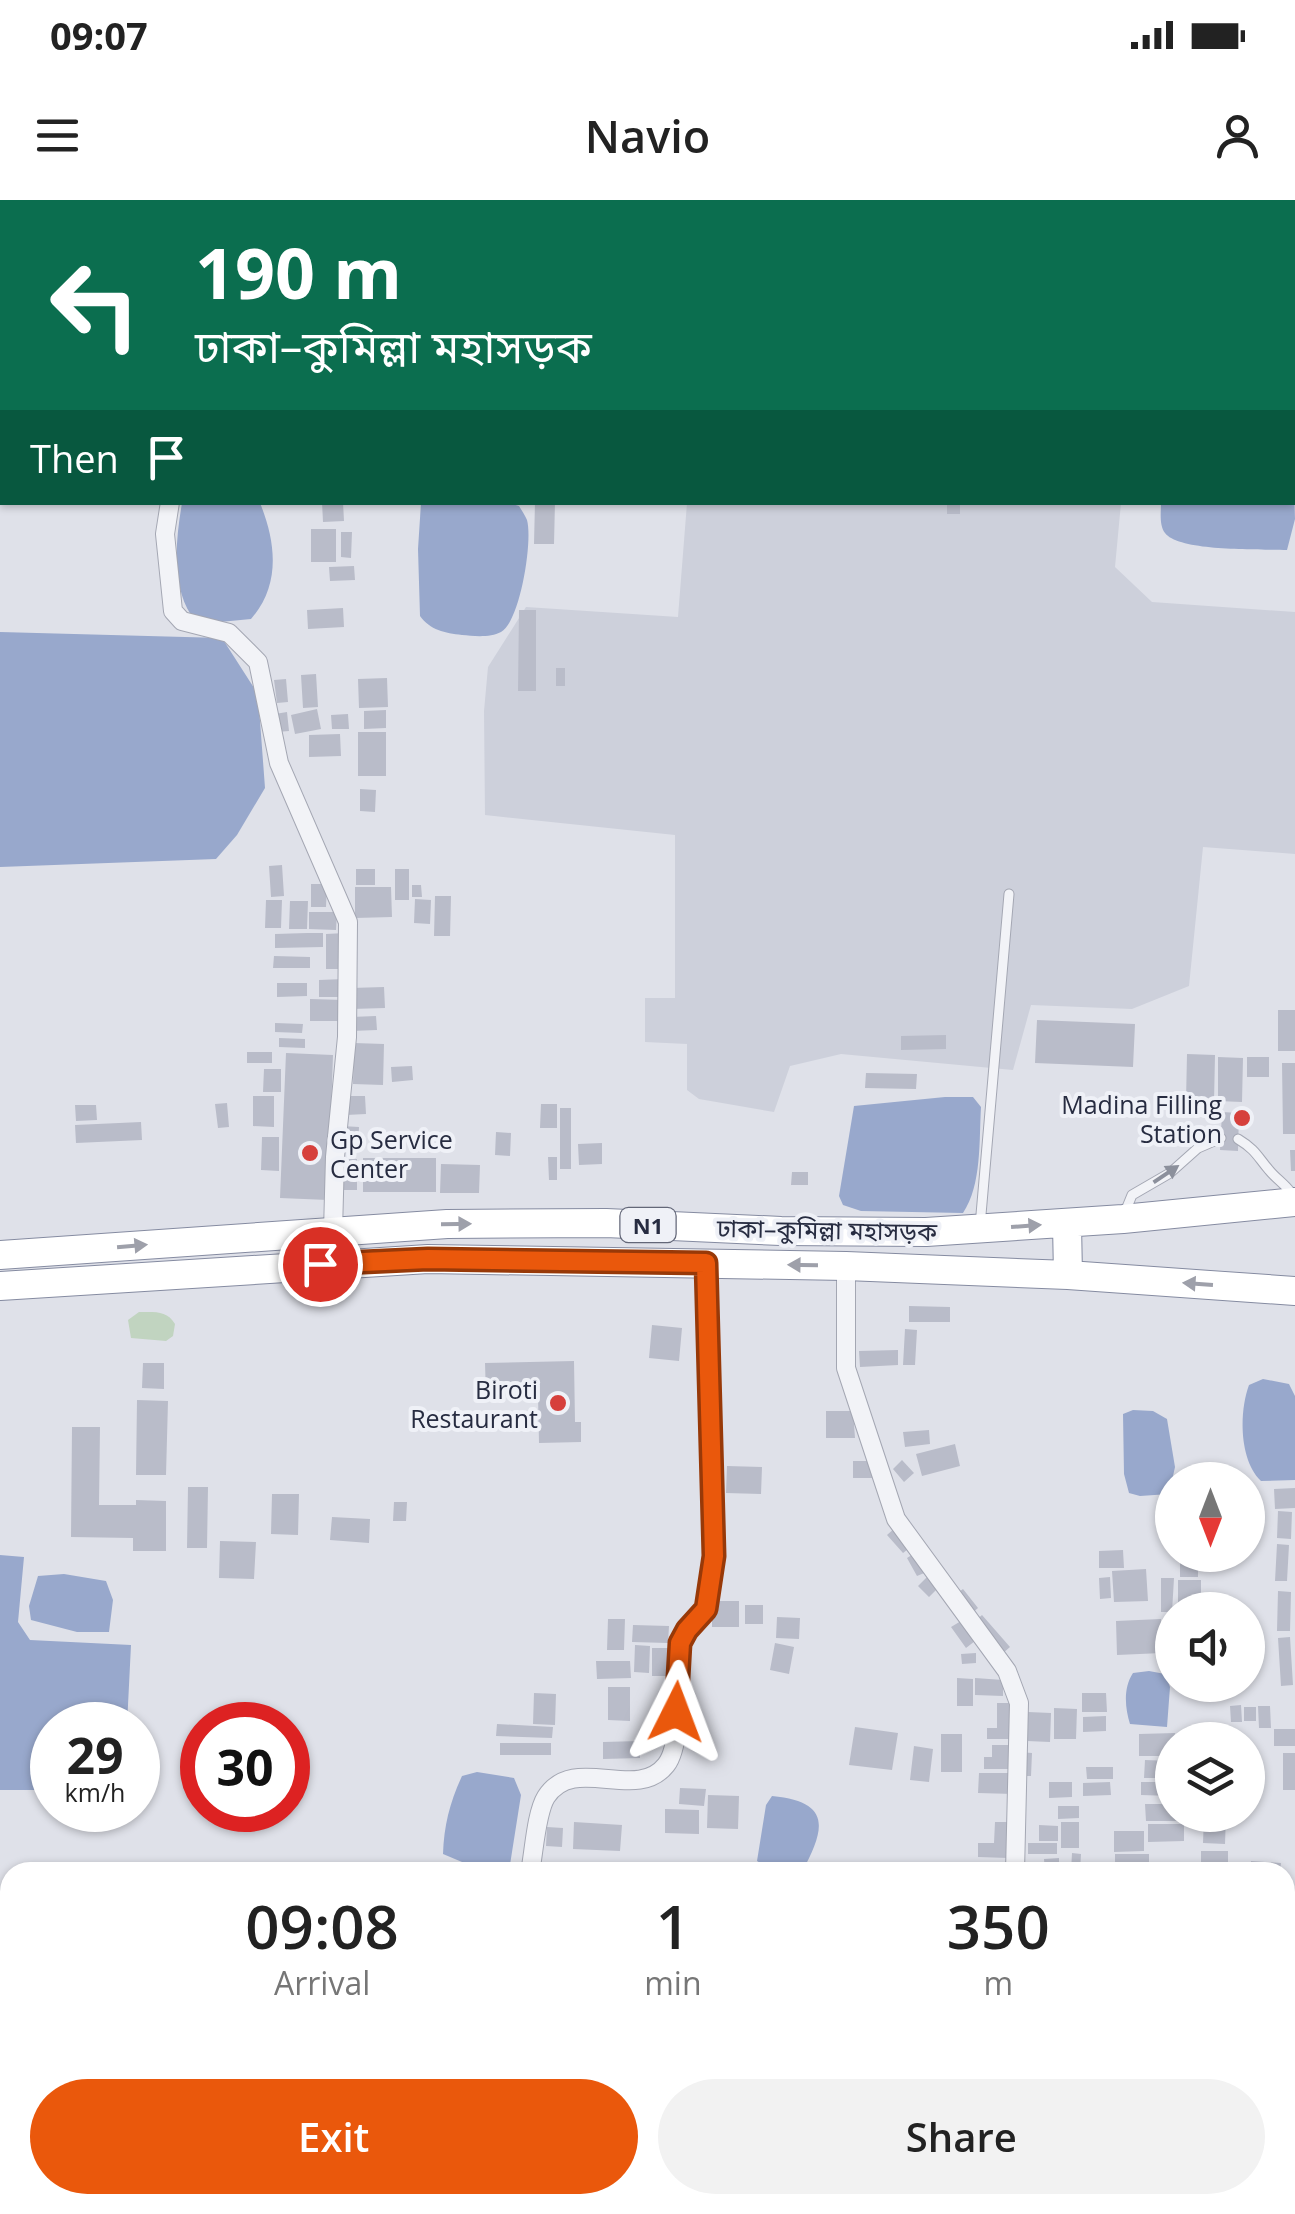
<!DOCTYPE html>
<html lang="en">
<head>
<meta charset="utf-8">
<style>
	:root { --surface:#fff; --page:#f2f2f2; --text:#222; --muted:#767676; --accent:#ea580c }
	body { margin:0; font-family:"Open Sans","Noto Sans Bengali",sans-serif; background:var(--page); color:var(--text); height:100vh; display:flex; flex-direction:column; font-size:38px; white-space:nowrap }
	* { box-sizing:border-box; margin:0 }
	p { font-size:32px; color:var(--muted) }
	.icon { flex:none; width:55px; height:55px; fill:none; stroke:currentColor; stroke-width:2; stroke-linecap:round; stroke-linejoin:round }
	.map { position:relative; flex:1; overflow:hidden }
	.drawer { position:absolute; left:0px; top:1662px; width:1295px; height:352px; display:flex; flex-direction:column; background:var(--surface); border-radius:30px 30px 0 0; box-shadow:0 2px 8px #0004 }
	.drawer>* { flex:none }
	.guide { position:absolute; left:0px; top:0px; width:1295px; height:305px; box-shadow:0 2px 8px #0004; background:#0b6e4f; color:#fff; overflow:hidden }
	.needle { width:65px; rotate:180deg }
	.buttons { position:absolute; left:1155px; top:1262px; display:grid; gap:20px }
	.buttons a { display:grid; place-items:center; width:110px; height:110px; border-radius:50%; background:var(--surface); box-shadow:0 2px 8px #0004; font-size:50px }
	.speed { position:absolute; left:30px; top:1502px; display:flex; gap:20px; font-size:50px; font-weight:700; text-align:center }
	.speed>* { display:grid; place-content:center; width:130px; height:130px; border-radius:50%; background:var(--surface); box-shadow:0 2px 8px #0004; line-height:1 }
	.speed small { font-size:25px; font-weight:400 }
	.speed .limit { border:15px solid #d22; background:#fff; color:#111 }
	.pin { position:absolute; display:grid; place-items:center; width:85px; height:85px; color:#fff; margin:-42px; border:5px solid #fff; border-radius:50%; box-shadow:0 2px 10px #0007 }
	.me { position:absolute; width:110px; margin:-55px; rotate:3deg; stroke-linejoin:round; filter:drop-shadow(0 0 8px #0008) }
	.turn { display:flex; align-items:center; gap:35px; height:210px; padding:0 30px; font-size:45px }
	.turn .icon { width:130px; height:130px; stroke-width:2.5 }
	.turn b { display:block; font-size:70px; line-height:85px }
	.then { display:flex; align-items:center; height:95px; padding:0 30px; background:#0003; gap:20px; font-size:38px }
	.eta { display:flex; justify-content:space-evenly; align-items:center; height:170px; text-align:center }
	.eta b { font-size:60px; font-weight:600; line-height:70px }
	.action { display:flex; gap:20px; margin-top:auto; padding:20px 30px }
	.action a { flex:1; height:115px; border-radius:60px; background:var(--accent); color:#fff; font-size:40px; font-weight:600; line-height:115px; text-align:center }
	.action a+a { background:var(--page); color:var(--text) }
	.status { display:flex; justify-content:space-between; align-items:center; height:70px; padding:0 50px; background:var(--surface); direction:ltr }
	.status svg { height:28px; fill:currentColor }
	header { display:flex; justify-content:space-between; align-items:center; height:130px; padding:0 30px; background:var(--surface); font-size:45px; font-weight:600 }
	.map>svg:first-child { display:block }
	.built { fill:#cdd0db }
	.green { fill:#c1d4c0 }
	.water { fill:#98a8cc }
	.building { fill:#b9bcc9 }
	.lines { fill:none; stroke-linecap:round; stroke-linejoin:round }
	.service-casing { stroke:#a4a7b3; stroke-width:11 }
	.minor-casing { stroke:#a4a7b3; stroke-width:20 }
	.trunk-casing { stroke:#858ba1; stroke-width:30 }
	.service { stroke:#f2f3f7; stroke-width:9 }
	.minor { stroke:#f2f3f7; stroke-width:18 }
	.trunk { stroke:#fff; stroke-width:28 }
	.oneway { fill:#8c909c }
	.oneway2 { fill:#9ea0aa }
	.route-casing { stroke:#983908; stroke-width:25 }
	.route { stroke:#ea580c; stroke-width:18 }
	.poi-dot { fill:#d6403c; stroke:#eff1f7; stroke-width:4 }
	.labels { text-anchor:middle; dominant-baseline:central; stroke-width:8; stroke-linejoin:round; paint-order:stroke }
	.shield { fill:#eff1f7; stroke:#636778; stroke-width:2.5 }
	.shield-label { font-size:22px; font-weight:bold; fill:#272c41 }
	.poi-label { font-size:25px; fill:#272c41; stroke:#eff1f7; text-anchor:end }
	.street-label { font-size:25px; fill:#272c41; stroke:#eff1f7 }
</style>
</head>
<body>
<div class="status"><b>09:07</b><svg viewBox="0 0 49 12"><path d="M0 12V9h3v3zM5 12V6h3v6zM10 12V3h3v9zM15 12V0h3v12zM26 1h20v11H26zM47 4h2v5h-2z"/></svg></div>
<header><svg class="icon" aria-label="menu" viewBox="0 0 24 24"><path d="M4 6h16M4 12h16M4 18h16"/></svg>Navio<svg class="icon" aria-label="person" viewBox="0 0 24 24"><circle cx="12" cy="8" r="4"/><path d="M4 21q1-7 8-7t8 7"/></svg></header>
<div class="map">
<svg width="1295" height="2014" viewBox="0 0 1295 2014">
	<rect width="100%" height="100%" fill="#dfe1e9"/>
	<path class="built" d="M687 303H1121L1115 367 1152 402 1295 412V654L1203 647 1189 786 1132 809 1031 805 1013 870 841 854 790 866 774 912 699 899 687 890V844L645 842V798H675V635L485 615 484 511 488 467 526 407 678 417Z"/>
	<path class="green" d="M139 1112C154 1112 167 1110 175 1124L173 1136 166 1141 131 1138 128 1120Z"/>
	<path class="water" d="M0 0H140L141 2H2V83Z
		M1293 252 1295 319 1287 350C1262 349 1179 352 1165 333 1159 325 1161 312 1161 303L1292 302Z
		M505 302 519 306C522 311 525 315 527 320 533 341 520 422 501 432 490 438 473 436 462 435 445 433 430 430 420 416L418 349 421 303Z
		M182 303H260C276 342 281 385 251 419L220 422 191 415C171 384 176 338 182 303Z
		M0 432 222 438 258 494 265 588 237 635 216 659 0 667Z
		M945 897H973L981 907C979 940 982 985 963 1013L861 1011 843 1005 839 996 854 906Z
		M1263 1179 1289 1184 1295 1196V1280L1261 1281C1239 1260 1239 1212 1249 1185Z
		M1133 1210 1153 1211 1167 1219 1175 1267 1169 1294 1140 1296 1129 1293 1124 1274 1123 1214Z
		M0 1355 24 1357 18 1422 30 1440 131 1445 127 1525H52V1590H0Z
		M64 1374 106 1381 113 1400 109 1432H77L31 1420 29 1406 38 1376Z
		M1149 1471 1165 1474 1170 1487 1167 1527 1130 1524C1125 1508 1123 1488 1133 1473Z
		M477 1572 514 1578 521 1595 509 1671 462 1662 443 1654C444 1625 450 1602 462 1576Z
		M772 1596C831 1602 826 1627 802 1672H775L757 1661 766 1605Z
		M781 2005H834L835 2014H779Z"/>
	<path class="building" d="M322 302H343L344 321 323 322Z
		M535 302H555L554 344H534Z
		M947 302H960V314H947Z
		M311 329H336V362H311Z
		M341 332H352L351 358 341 357Z
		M354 366 355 380 330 381 329 367Z
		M343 408 344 427 308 429 307 410Z
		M519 410H536V491H518Z
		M556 468H565V486H556Z
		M316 474 318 507 303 508 301 475Z
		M387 478 388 507 359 508 358 479Z
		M286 479 288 502 277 503 274 480Z
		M317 509 321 529 295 534 291 515Z
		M386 510V528L364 529V511Z
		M287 512 289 531 277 532 275 514Z
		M348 514 349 529H332L331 515Z
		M358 532H386V576H358Z
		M340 534 341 556 309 557V535Z
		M360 589 376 590 375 612 360 611Z
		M282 665 284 696 271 697 269 666Z
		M356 669H375V685H356Z
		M395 669H409V700H395Z
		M311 684H327L326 707H311Z
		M412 685H421L422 697H412Z
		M355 687H391L392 717 355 718Z
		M435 696H451L450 736H434Z
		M415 699 431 700 430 724 414 723Z
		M266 700H282L281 728H265Z
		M290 701H308L307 729H289Z
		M309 712H337L336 730 309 729Z
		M307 733H323V747L275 748V734Z
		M345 733V769H326V734Z
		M274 756 310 757V768H273Z
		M344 779V797H319V780Z
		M277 783H307V796L277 797Z
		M384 787 385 808 351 809V788Z
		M310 799 344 800V821H310Z
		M1278 810H1295V851H1278Z
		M376 816 377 830 351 831V817Z
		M1037 820 1135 824 1133 867 1035 863Z
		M275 823 303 824 302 833 275 832Z
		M946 835V849L901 850V836Z
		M279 838 305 839V848L279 847Z
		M354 843 384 844 383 885 353 884Z
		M247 852H272V863H247Z
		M286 853 333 855 328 1000 280 998Z
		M1187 854 1215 855 1214 902 1186 901Z
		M1218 857 1243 858 1242 902 1218 901Z
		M1247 857H1269V877H1247Z
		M1282 863H1295V934H1283Z
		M412 866 413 880 392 882 391 867Z
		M264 869H281V892H263Z
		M866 873 917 874 916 889 865 888Z
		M253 896H274V927L253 926Z
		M346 896H365L366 914 346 915Z
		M227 903 229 927 218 928 215 904Z
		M541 904H557V928H540Z
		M75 905H96L97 920 76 921Z
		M560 908H571V969H560Z
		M1222 912 1239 913 1238 951 1220 950Z
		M141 922 142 940 76 943 75 925Z
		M341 926 359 927 358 948H341Z
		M496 932 511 933 510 956 495 955Z
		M262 937H279V971L261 970Z
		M602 943V964L579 965 578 944Z
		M1290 950H1295V971H1291Z
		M548 957H557V980H549Z
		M363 958H436V992H363Z
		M337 959H357V990H338Z
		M441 964 480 965 479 993H440Z
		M792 972H808V985H791Z
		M909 1106 950 1107V1122H909Z
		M652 1125 682 1128 679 1161 649 1158Z
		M905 1129 917 1130 915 1165H903Z
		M898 1150V1165L860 1167 859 1151Z
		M574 1161 575 1222H581V1242L539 1243 538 1195 486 1196 485 1163Z
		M143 1163H164V1189L142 1188Z
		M137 1200 168 1201 166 1275H136Z
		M826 1211H853L855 1238H826Z
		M72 1227H100L99 1305H136V1300L166 1301V1351H133V1338L71 1337Z
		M929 1230 930 1244 905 1247 903 1232Z
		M955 1244 960 1266 922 1276 916 1254Z
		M902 1260 914 1273 904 1282 893 1269Z
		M853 1261H873V1278H853Z
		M727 1266 762 1267 761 1294 726 1293Z
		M188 1287H208L207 1348H187Z
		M1295 1288V1308L1275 1309 1274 1289Z
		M272 1294H299L298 1335 271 1334Z
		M394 1302H407L406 1321H393Z
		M1278 1311 1292 1312 1291 1339 1277 1338Z
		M332 1317 370 1319 369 1343 330 1340Z
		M896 1327 912 1346 903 1353 887 1335Z
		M220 1341 256 1342 254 1379 219 1378Z
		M1277 1344 1289 1345 1287 1381H1275Z
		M1123 1350 1124 1368H1099V1351Z
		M918 1351 929 1371 917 1376 907 1358Z
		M1180 1355H1198V1377H1180Z
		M1146 1369 1148 1401 1114 1402 1112 1371Z
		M927 1377 938 1388 929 1397 918 1386Z
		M1110 1377 1111 1398 1100 1399 1099 1378Z
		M1161 1378H1174L1172 1412H1161Z
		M1178 1380H1201V1410H1178Z
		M963 1389 978 1408 971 1414 956 1394Z
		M1278 1391 1291 1392 1290 1431H1277Z
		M712 1401H739V1427H712Z
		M745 1405H763V1424H745Z
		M982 1415 1010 1447 1002 1454 974 1422Z
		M777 1417 800 1418 799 1439 776 1438Z
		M608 1419H625L624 1450H607Z
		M1161 1419 1162 1453 1117 1455 1116 1421Z
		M961 1421 975 1441 966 1448 951 1427Z
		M633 1425 669 1426 668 1443 632 1442Z
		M1290 1437 1293 1485 1281 1486 1278 1438Z
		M775 1443 794 1447 789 1474 770 1470Z
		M635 1445 650 1446 649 1473 634 1472Z
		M652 1448H671V1476H652Z
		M976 1453V1463L962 1464 961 1454Z
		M596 1461H630L631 1478 597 1479Z
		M957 1478 973 1479V1506H957Z
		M975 1478 1003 1480V1496L975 1495Z
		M608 1487H630V1521L608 1520Z
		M534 1493 556 1494 555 1525 533 1524Z
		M1082 1493H1106L1107 1512H1082Z
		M997 1503H1012V1539H987V1528H997Z
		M1241 1505 1242 1522H1231L1230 1506Z
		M1258 1506H1270L1271 1528H1259Z
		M1244 1507H1256V1521H1244Z
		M1054 1508 1077 1509 1076 1539H1054Z
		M1028 1512 1051 1513 1050 1542 1027 1541Z
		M1106 1516V1531L1083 1532V1517Z
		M497 1524 553 1527 552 1538 496 1536Z
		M855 1527 898 1533 892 1570 849 1565Z
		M1274 1529H1295V1546H1274Z
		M1175 1533 1172 1556H1139V1534Z
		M941 1534H962V1572H941Z
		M640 1541V1558L603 1559V1542Z
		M500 1543H551V1555H500Z
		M992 1545H1015V1569H984V1557H992Z
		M914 1546 933 1549 929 1582 910 1580Z
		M1019 1552 1032 1553 1031 1576H1018Z
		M1283 1553H1295V1590H1283Z
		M1145 1560 1172 1561V1578H1144Z
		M1086 1567H1113V1579H1087Z
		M1248 1569H1264V1586L1248 1587Z
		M979 1573H1013V1594L978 1593Z
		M1049 1582H1072V1597L1049 1598Z
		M1110 1582 1111 1595 1083 1596V1583Z
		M1141 1582H1172V1596L1141 1595Z
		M680 1588 706 1589 704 1606 679 1604Z
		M708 1595 739 1596 738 1629 707 1628Z
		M1145 1604H1172V1615H1187V1621H1146Z
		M1058 1606H1079V1618L1058 1619Z
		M665 1609 699 1610V1634L665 1633Z
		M1204 1615H1226L1225 1644 1203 1643Z
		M574 1622 622 1625 620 1651 573 1649Z
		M995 1622H1009V1658L978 1657V1643H994Z
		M1061 1622H1079V1648H1061Z
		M1148 1624H1184V1641L1148 1642Z
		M1039 1625 1058 1626V1641H1039Z
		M547 1627 563 1628 562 1647 546 1646Z
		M1114 1631H1144V1651L1114 1652Z
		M1028 1643H1057V1654H1028Z
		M1201 1651H1228V1668H1201Z
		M1072 1653 1081 1654 1080 1672H1071Z
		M1115 1654H1149V1665H1115Z
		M1059 1658V1672H1045L1044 1659Z
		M1251 1661 1281 1663 1280 1672H1250Z
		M1291 1773 1294 1789 1285 1791V1774Z
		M408 2005H431V2014H408Z
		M527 2005H582V2014H527Z
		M584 2005H634V2014H584Z
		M885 2005H911V2010L886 2011Z
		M1141 2005H1164L1165 2014H1141Z
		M1110 2006V2014H1097V2007Z
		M1091 2009V2014H1069L1068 2010Z"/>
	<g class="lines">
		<g class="service-casing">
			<path id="service" d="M1238 939C1256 950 1257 956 1269 970 1277 980 1287 985 1294 997
				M1123 1017 1132 995 1170 973 1198 948 1221 938
				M980 1026 1009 694"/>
		</g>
		<g class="minor-casing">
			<path id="minor" d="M150 0V2
				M170 302 165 334 173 411 182 421 229 433 258 462 279 563 348 722 347 837 335 957 333 1031
				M846 1066V1168L896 1319 1007 1471 1019 1503 1015 1672
				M530 1672C534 1653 536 1613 546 1597 574 1553 636 1603 666 1565 683 1544 678 1472 680 1443L687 1430 705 1409 714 1356 705 1063
				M502 2005 503 2014
				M944 2014V2005"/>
		</g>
		<g class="trunk-casing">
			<path id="trunk" d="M1067 1024 1068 1075
				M0 1055 447 1024 606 1023 781 1031 926 1032 1123 1019 1295 1002
				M0 1086 428 1059 846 1066 1068 1075 1295 1091"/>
		</g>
		<use href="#service" class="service"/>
		<use href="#minor" class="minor"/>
		<use href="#trunk" class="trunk"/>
	</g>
	<defs><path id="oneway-solid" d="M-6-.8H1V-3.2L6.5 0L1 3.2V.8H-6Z" transform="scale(2.5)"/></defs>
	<use class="oneway" href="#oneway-solid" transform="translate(1166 974) rotate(-34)"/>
	<g class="oneway2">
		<use href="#oneway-solid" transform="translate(456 1024) rotate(-1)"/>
		<use href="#oneway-solid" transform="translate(1026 1026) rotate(-4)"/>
		<use href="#oneway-solid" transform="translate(132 1046) rotate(-5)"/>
		<use href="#oneway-solid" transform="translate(803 1065) rotate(-179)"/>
		<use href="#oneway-solid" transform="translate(1198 1084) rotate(-176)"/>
	</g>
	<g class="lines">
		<g class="route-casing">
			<path id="route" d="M320 1064 428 1059 706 1063 714 1356 706 1409 687 1430 680 1443 676 1512"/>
		</g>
		<use href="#route" class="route"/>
	</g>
	<g class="poi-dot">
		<circle cx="1242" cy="918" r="10"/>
		<circle cx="310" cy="953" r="10"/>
		<circle cx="558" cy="1203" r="10"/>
	</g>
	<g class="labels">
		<rect class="shield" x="620.5" y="1008" width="55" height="34" rx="8"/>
		<g class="shield-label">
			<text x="648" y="1025">N1</text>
		</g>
		<g class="poi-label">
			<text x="1222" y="904">Madina Filling<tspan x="1222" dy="29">Station</tspan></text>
			<text x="330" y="939" text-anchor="start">Gp Service<tspan x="330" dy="29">Center</tspan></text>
			<text x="538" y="1189">Biroti<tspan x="538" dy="29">Restaurant</tspan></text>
		</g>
		<g class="street-label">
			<text transform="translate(827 1029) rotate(1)">ঢাকা–কুমিল্লা মহাসড়ক</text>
		</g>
	</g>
</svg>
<div class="buttons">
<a><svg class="needle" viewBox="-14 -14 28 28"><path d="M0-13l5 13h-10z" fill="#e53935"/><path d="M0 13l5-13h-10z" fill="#767676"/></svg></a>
<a><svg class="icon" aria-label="sound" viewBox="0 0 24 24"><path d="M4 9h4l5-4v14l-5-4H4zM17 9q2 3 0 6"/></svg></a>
<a><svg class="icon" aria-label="layers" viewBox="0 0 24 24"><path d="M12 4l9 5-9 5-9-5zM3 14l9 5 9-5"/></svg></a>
</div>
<div class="speed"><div>29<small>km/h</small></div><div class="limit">30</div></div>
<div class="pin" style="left:320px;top:1064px;background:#d93025"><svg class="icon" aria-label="arrive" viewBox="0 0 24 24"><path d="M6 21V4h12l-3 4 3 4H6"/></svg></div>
<svg class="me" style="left:676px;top:1512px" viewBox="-20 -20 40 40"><path d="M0-17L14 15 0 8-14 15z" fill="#ea580c" stroke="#fff" stroke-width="4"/></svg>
<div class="guide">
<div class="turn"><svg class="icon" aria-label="left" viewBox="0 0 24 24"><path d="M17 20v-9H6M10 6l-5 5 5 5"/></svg><div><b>190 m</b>ঢাকা–কুমিল্লা মহাসড়ক</div></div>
<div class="then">Then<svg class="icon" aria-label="arrive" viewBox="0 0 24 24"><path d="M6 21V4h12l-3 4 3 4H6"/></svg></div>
</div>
<section class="drawer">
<div class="eta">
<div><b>09:08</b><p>Arrival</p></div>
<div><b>1</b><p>min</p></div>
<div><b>350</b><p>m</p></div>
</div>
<div class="action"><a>Exit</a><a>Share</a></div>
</section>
</div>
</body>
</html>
